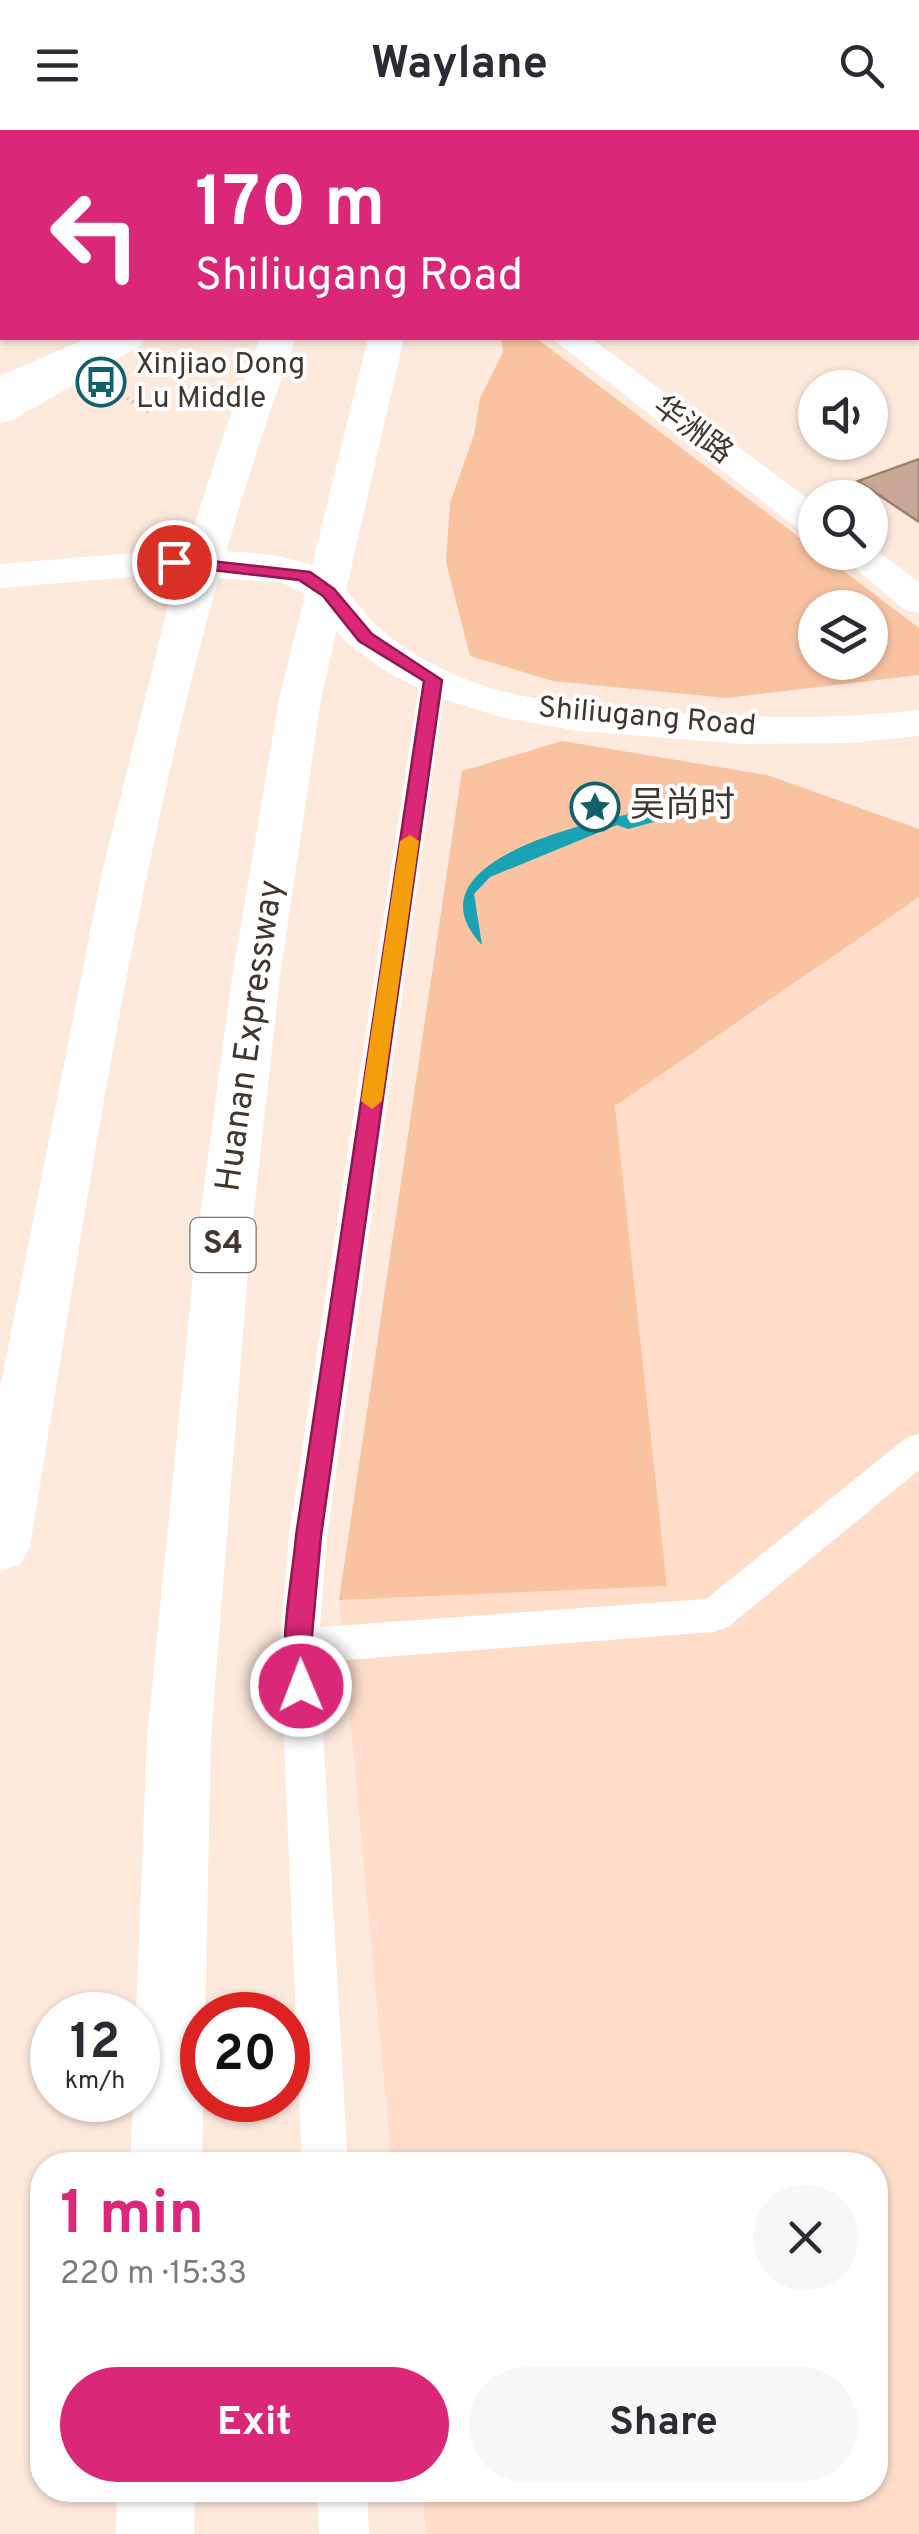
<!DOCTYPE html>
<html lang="en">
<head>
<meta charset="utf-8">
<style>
	:root { --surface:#fff; --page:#f7f7f7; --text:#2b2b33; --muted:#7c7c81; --accent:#db2777 }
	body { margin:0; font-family:Overpass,"Noto Sans SC",sans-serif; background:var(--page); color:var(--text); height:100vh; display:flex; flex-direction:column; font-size:38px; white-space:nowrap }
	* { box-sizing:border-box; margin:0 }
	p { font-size:32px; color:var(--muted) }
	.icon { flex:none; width:55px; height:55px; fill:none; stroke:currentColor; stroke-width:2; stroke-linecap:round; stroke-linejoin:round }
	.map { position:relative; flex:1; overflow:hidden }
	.sheet { position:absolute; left:30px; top:2022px; width:858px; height:350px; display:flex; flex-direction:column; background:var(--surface); border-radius:40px; box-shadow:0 2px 8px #0004 }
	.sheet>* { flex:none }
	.hud { position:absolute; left:0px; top:0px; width:920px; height:210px; box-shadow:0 2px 8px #0004; background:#db2777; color:#fff; overflow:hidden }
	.controls { position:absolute; left:798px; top:240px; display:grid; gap:20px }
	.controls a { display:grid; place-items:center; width:90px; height:90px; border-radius:50%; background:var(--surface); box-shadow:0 2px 8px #0004; font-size:50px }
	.speed { position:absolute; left:30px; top:1862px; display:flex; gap:20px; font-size:50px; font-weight:700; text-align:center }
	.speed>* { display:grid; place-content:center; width:130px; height:130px; border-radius:50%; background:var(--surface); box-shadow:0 2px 8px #0004; line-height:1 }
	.speed small { font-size:25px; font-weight:400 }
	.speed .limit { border:15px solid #d22; background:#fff; color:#111 }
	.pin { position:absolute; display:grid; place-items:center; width:85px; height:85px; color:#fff; margin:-42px; border:5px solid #fff; border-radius:50%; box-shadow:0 2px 10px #0007 }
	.me { position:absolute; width:110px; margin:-55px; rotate:359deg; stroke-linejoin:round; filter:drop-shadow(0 0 8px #0008) }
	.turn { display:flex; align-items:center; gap:35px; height:210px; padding:0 30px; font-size:45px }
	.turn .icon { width:130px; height:130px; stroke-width:2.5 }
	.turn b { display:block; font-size:70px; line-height:85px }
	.round { display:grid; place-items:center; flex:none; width:105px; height:105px; border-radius:52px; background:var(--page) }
	.head { display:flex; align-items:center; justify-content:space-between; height:170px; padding:0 30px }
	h1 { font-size:60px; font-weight:700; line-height:75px; color:var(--accent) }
	.primary-button { display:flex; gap:20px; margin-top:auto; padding:20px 30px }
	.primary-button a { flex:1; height:115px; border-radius:60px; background:var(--accent); color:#fff; font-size:40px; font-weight:700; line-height:115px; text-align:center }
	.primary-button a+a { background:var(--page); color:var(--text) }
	header { display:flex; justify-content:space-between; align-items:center; height:130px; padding:0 30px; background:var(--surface); font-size:45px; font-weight:700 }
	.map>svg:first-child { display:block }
	.built { fill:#ffddc9 }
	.green { fill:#f9c3a2; fill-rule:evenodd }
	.water { fill:#18a2b3 }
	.building { fill:#c9a895; stroke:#9f806d; stroke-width:2.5 }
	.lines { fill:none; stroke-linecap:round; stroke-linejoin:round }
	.path { stroke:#c4b1a7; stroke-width:4; stroke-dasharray:1 5; stroke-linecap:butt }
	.service { fill:#fff; fill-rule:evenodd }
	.minor { fill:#fff; fill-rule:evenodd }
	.secondary { fill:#fff; fill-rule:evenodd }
	.trunk { fill:#fff; fill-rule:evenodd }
	.motorway { fill:#fff; fill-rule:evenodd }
	.route { fill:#db2777; stroke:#8e194d; stroke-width:2.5 }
	.slow { fill:#f59e0b }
	.labels { text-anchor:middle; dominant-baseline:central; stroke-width:8; stroke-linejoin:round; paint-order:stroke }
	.far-poi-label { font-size:30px; fill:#43362e; stroke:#fff; text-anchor:start }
	.far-street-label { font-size:30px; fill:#43362e; stroke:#fff }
	.shield { fill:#fff; stroke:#7b726d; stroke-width:2.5 }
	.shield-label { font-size:32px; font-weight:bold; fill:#43362e }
	.poi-label { font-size:35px; fill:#43362e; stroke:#fff; text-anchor:start }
	.street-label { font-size:35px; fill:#43362e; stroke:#fff }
</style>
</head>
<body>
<header><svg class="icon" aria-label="menu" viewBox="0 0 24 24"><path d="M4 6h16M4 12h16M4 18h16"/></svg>Waylane<svg class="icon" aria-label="search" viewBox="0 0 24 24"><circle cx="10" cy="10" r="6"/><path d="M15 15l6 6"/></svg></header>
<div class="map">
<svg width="919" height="2404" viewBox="0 0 919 2404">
	<rect width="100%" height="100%" fill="#fee9dd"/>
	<path class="built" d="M919 767V2404H426L422 2360H875V2035H392L339 1470 667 1456 615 976Z"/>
	<path class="green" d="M501 208H536L919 498V545L726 568 553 551 470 526 446 432 450 373 474 305 480 268 503 222ZM815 478H870V532H815Z
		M562 611 767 645 919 699V767L615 976 667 1456 339 1470 462 641Z"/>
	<path class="water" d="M700 673 717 675 628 699 617 695 490 747 474 764 482 815C393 721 643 678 700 673Z"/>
	<path class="building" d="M919 329V392L858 351Z"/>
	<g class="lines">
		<path class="path" d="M117 262 151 284"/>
		<path class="service" d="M885 0H908L909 2H887Z
			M918 114H919V127H918Z
			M433 541 446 549 327 1406 320 1497 706 1469 906 1308 919 1304V1340L728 1497 714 1502 319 1532 348 2035H302L280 1516 289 1406 420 549Z
			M317 2360H367L369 2404H319Z"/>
		<path class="minor" d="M551 208H591L815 374V405L801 401Z
			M870 415 919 452V483L905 480 835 422H870Z"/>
		<path class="secondary" d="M104 208H147L141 215 13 290 0 293V267Z
			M156 421C201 421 281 417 321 440 344 452 357 476 375 494 400 518 433 536 465 549 520 571 579 575 637 580 732 587 825 591 919 580V606L849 613 743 614 579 601 500 587 434 566 387 542 346 512 303 463 281 452 156 445 0 458V434Z"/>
		<path class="trunk" d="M87 208H133L127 215 0 270V246Z"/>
		<path class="motorway" d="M260 208H296C153 596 98 1009 30 1416L21 1434 0 1441V1258L102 742 169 471 227 295Z
			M368 208H404L321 569 280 847 250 1116 211 1607 202 2035H130L133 1970H138L136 1885 147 1607 196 1116 232 847 279 569Z
			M117 2360H195L194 2404H116Z"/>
	</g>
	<path class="route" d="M174 427 310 442 334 459 372 504 442 550 321 1406 311 1516 314 1556 310 1564 301 1567 292 1564C275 1528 293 1447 296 1406L424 551 359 511 323 466 299 450 168 435 166 432Z"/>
	<path class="slow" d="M410 705 419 711 382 971 372 979 361 971 400 711Z"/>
	<defs>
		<g id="bus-ring" transform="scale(2.5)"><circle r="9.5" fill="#fff" stroke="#12606a" stroke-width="1.5"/><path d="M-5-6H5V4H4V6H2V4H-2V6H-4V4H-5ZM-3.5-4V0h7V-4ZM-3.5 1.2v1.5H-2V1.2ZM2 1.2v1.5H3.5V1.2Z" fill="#12606a"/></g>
		<g id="sight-ring" transform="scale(2.5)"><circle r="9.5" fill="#fff" stroke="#12606a" stroke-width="1.5"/><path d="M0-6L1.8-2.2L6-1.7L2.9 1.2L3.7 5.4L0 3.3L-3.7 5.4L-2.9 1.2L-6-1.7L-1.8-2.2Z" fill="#12606a"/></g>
	</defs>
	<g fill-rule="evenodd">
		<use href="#bus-ring" x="101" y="252"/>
		<use href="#sight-ring" x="595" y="677"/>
	</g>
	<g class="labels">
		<g class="far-poi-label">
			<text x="136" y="235">Xinjiao Dong<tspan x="136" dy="34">Lu Middle</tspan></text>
		</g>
		<g class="far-street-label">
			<text transform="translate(692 301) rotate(37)">华洲路</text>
			<text transform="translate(647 588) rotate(5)">Shiliugang Road</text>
		</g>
		<rect class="shield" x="190.5" y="1088" width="65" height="54" rx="8"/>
		<g class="shield-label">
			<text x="223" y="1115">S4</text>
		</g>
		<g class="poi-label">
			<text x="630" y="677">吴尚时</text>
		</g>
		<g class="street-label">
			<text transform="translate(251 906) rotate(-82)">Huanan Expressway</text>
		</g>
	</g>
</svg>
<div class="controls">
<a><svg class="icon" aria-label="sound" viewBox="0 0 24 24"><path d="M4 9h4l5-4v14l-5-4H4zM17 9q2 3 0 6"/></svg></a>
<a><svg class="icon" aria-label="search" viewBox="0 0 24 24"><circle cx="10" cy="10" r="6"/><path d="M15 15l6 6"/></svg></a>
<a><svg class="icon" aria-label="layers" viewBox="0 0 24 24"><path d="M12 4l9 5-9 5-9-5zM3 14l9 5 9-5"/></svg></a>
</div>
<div class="speed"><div>12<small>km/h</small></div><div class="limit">20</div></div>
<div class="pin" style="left:174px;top:432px;background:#d93025"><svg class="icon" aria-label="arrive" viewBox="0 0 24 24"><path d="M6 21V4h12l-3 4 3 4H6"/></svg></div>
<svg class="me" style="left:301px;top:1556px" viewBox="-20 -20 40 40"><circle r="17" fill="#db2777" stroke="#fff" stroke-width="3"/><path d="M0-11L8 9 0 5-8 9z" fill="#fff"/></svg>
<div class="hud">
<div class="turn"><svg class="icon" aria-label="left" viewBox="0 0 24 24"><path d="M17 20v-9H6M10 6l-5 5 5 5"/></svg><div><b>170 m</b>Shiliugang Road</div></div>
</div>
<section class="sheet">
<div class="head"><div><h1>1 min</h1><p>220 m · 15:33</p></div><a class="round"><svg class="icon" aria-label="close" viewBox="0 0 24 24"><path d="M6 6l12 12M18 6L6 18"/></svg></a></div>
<div class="primary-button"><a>Exit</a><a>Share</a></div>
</section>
</div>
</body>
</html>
